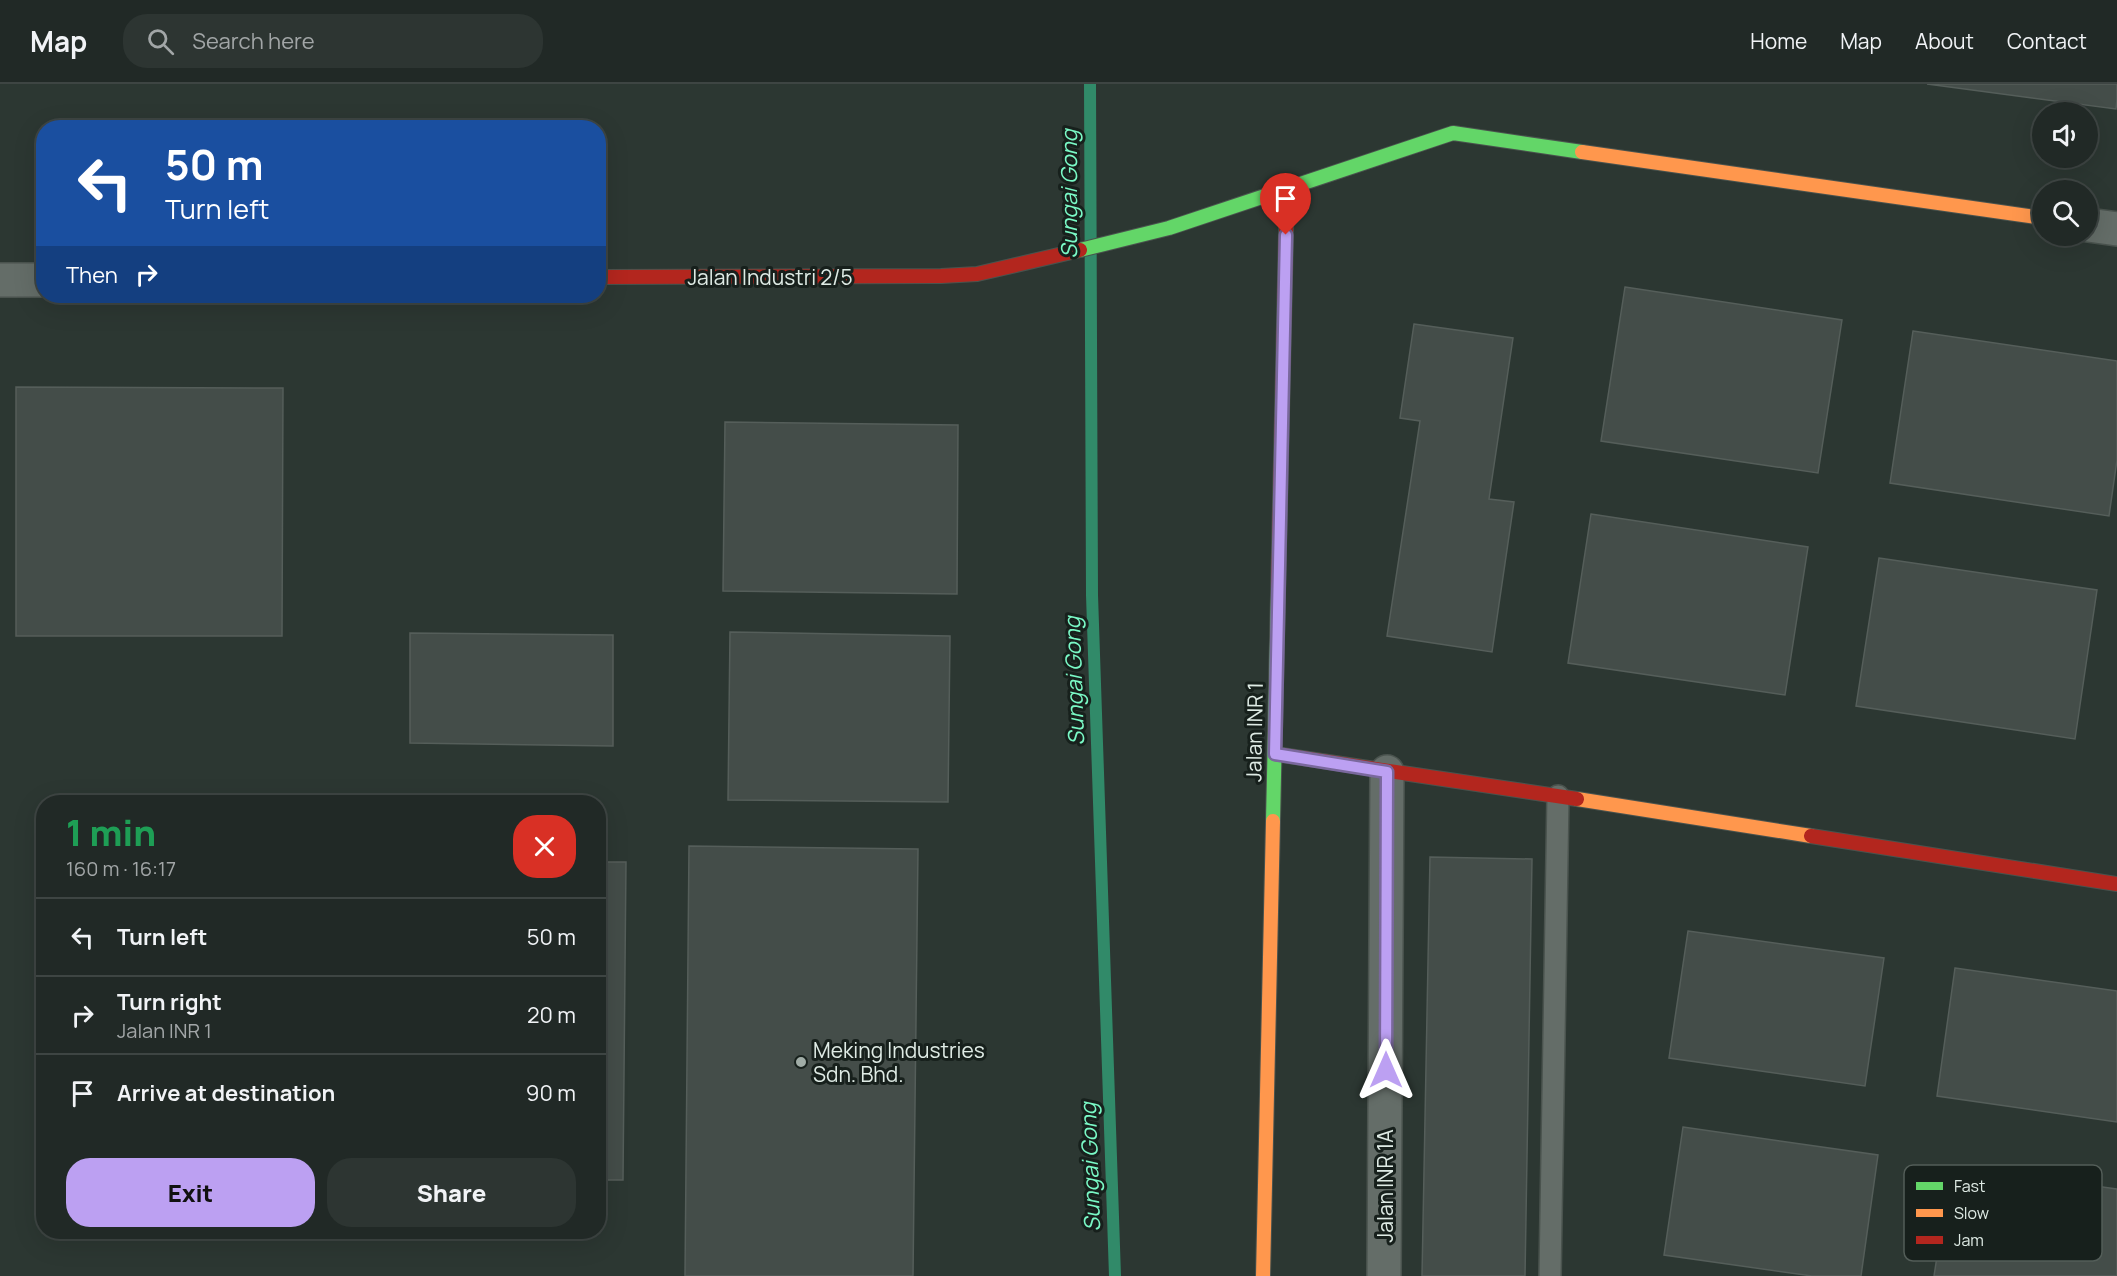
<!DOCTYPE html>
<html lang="en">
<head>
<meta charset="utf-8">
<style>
	:root { --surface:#212926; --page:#2d3532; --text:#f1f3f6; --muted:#a2a6a7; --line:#3e4543; --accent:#bca0f2 }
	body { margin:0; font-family:Manrope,sans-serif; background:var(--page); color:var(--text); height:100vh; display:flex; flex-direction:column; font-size:22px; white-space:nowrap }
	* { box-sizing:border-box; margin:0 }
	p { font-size:20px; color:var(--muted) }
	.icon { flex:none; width:33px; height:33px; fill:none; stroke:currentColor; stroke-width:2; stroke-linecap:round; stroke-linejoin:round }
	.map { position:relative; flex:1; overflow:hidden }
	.details { position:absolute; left:36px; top:711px; width:570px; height:444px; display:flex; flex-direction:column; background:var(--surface); border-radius:24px; box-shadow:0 6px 24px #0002,0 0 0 2px var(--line) }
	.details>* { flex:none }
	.guide { position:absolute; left:36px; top:36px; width:570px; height:183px; border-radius:24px; box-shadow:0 6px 24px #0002,0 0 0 2px var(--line); background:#1a4fa0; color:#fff; overflow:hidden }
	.buttons { position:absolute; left:2032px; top:18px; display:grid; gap:12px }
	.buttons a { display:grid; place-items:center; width:66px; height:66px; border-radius:50%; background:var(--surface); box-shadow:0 6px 24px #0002,0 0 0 2px var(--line); font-size:30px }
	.pin { position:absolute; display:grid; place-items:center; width:51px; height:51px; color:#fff; margin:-62px -26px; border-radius:50% 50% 50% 0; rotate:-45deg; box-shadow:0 0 6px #0007 }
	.pin .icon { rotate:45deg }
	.me { position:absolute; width:66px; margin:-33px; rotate:0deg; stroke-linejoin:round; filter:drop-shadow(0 0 4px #0008) }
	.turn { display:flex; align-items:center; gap:21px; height:126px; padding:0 30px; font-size:27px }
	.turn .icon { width:78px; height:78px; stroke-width:2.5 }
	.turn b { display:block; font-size:42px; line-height:51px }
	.then { display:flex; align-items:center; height:57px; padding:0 30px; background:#0003; gap:12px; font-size:22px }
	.round { display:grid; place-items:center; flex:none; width:63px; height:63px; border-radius:24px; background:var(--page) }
	.head { display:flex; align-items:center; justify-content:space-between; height:102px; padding:0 30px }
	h1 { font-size:36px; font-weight:800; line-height:45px; color:#1e9e55 }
	.button { display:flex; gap:12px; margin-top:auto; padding:12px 30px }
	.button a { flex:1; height:69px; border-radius:24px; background:var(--accent); color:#111; font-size:24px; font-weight:800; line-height:69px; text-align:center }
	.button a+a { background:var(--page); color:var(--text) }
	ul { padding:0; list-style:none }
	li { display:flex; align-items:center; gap:18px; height:78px; padding:0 30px; border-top:2px solid var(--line) }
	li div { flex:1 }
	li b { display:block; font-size:22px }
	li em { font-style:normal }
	header { display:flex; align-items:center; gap:36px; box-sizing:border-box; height:84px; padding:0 30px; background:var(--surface); border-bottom:2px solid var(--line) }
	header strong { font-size:28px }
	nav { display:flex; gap:33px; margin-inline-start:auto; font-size:21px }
	.search { width:420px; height:54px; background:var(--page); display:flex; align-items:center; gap:15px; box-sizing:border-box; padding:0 21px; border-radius:24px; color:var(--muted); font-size:22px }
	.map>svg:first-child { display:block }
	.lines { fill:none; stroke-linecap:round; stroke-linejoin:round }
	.stream { stroke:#318a69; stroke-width:12 }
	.building { fill:#444d49; stroke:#555e5a; stroke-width:1.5 }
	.lane-casing { stroke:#4a534e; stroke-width:24 }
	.street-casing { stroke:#4a534e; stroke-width:36 }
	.fast-casing { stroke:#4a534e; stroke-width:16 }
	.slow-casing { stroke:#4a534e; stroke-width:16 }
	.jam-casing { stroke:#4a534e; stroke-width:16 }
	.lane { stroke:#646d68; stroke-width:21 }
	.street { stroke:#646d68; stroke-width:33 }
	.fast { stroke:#63d668; stroke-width:14 }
	.slow { stroke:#ff974d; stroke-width:14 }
	.jam { stroke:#b3261e; stroke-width:14 }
	.route-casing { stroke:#7a689d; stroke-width:15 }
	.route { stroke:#bca0f2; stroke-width:10 }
	.poi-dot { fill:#a0aca6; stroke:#17201c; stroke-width:2 }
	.labels { text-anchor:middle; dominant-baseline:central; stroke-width:6; stroke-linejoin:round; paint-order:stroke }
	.street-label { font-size:21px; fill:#dfebe5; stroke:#17201c }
	.poi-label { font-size:21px; fill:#dfebe5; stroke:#17201c; text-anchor:start }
	.water-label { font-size:22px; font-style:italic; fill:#7af9c6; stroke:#17201c }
	.key { fill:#17201c; stroke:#535d58; stroke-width:1.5 }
	.key-label { font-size:16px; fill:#dfebe5 }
</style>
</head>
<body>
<header>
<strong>Map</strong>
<div class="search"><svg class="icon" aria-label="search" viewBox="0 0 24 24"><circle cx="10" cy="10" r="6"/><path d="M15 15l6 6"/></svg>Search here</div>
<nav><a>Home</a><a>Map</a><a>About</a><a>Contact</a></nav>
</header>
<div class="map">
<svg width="2117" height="1192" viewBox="0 0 2117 1192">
	<rect width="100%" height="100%" fill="#2c3732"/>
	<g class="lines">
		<path class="stream" d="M1090 0 1092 511 1115 1192"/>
	</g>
	<path class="building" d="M1927 0H2117V15L2116 25Z
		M1625 203 1842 236 1818 389 1601 357Z
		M1414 240 1513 254 1489 415 1514 418 1492 568 1387 552 1420 337 1400 334Z
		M1913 247 2117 277V376L2109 432 1890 399Z
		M16 303 283 304 282 552H16Z
		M725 338 958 341 957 510 723 507Z
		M1591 430 1808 463 1785 611 1568 579Z
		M1879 474 2097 506 2075 655 1856 622Z
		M730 548 950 552 948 718 728 716Z
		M410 549 613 551V662L410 659Z
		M689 762 918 765 913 1192H685Z
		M1430 773 1532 775 1525 1192H1422Z
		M598 778H626L623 1096H598Z
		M1688 847 1884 874 1865 1002 1669 974Z
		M1955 884 2117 907V1038L1937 1012Z
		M1683 1043 1878 1071 1861 1192H1812L1664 1171Z
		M1951 1082 2117 1105V1192H1934Z"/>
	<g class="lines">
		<g class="lane-casing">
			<path id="lane" d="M1550 1192 1558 712"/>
		</g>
		<g class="street-casing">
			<path id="street" d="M2088 141 2117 145
				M0 196H44
				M1384 1192 1387 688"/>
		</g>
		<g class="fast-casing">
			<path id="fast" d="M1080 166 1169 144 1453 49 1582 68
				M1273 737 1278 511"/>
		</g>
		<g class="slow-casing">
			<path id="slow" d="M1582 68 2043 134
				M1577 715 1811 752
				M1263 1192 1273 737"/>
		</g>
		<g class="jam-casing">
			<path id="jam" d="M598 193 941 192 977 190 1080 166
				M1278 511 1287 104
				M1275 670 1577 715
				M1811 752 2117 800"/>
		</g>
		<use href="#lane" class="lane"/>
		<use href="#street" class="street"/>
		<use href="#fast" class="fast"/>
		<use href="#slow" class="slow"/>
		<use href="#jam" class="jam"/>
	</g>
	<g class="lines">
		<g class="route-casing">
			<path id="route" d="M1286 151 1275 670 1387 688 1386 986"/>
		</g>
		<use href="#route" class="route"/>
	</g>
	<circle class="poi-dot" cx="801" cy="978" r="6"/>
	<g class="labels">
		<g class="street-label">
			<text x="770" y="193">Jalan Industri 2/5</text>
			<text transform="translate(1254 648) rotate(-89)">Jalan INR 1</text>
			<text transform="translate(1385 1102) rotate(-90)">Jalan INR 1A</text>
		</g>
		<g class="poi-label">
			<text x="813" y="966">Meking Industries<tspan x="813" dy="24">Sdn. Bhd.</tspan></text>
		</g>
		<g class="water-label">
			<text transform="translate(1069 110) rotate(-90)">Sungai Gong</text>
			<text transform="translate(1074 597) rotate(-92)">Sungai Gong</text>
			<text transform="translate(1090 1083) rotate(-92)">Sungai Gong</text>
		</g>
	</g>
	<rect x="1904" y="1081" width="198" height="96" rx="9" class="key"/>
	<rect x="1916" y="1098" width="27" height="8" fill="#63d668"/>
	<rect x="1916" y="1125" width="27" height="8" fill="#ff974d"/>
	<rect x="1916" y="1152" width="27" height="8" fill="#b3261e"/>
	<g class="key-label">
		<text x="1954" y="1108">Fast</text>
		<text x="1954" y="1135">Slow</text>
		<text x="1954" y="1162">Jam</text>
	</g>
</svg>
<div class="buttons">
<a><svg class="icon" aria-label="sound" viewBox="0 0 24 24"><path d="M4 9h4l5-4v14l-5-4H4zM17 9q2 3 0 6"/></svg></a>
<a><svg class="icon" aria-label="search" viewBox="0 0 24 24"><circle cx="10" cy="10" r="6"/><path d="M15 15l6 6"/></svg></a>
</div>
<div class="pin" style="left:1286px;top:151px;background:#d93025"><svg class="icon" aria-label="arrive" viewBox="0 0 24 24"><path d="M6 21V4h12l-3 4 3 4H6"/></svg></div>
<svg class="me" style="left:1386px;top:986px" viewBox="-20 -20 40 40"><path d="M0-17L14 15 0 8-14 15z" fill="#bca0f2" stroke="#fff" stroke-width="4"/></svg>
<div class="guide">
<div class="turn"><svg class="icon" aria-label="left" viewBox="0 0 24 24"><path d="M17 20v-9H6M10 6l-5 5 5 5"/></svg><div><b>50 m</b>Turn left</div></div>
<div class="then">Then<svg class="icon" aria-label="right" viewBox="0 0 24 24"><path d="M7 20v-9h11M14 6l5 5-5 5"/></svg></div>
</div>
<section class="details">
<div class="head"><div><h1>1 min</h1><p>160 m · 16:17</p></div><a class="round" style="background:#d93025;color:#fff"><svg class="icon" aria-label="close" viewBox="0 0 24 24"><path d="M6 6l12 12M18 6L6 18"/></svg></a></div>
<ul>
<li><svg class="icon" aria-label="left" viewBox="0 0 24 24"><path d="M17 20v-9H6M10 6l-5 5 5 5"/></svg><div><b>Turn left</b></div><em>50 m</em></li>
<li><svg class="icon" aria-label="right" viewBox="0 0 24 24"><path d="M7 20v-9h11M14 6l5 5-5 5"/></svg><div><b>Turn right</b><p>Jalan INR 1</p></div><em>20 m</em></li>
<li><svg class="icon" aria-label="arrive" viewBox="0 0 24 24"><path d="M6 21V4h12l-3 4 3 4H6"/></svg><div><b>Arrive at destination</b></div><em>90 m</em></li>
</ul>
<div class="button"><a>Exit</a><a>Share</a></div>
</section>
</div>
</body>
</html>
